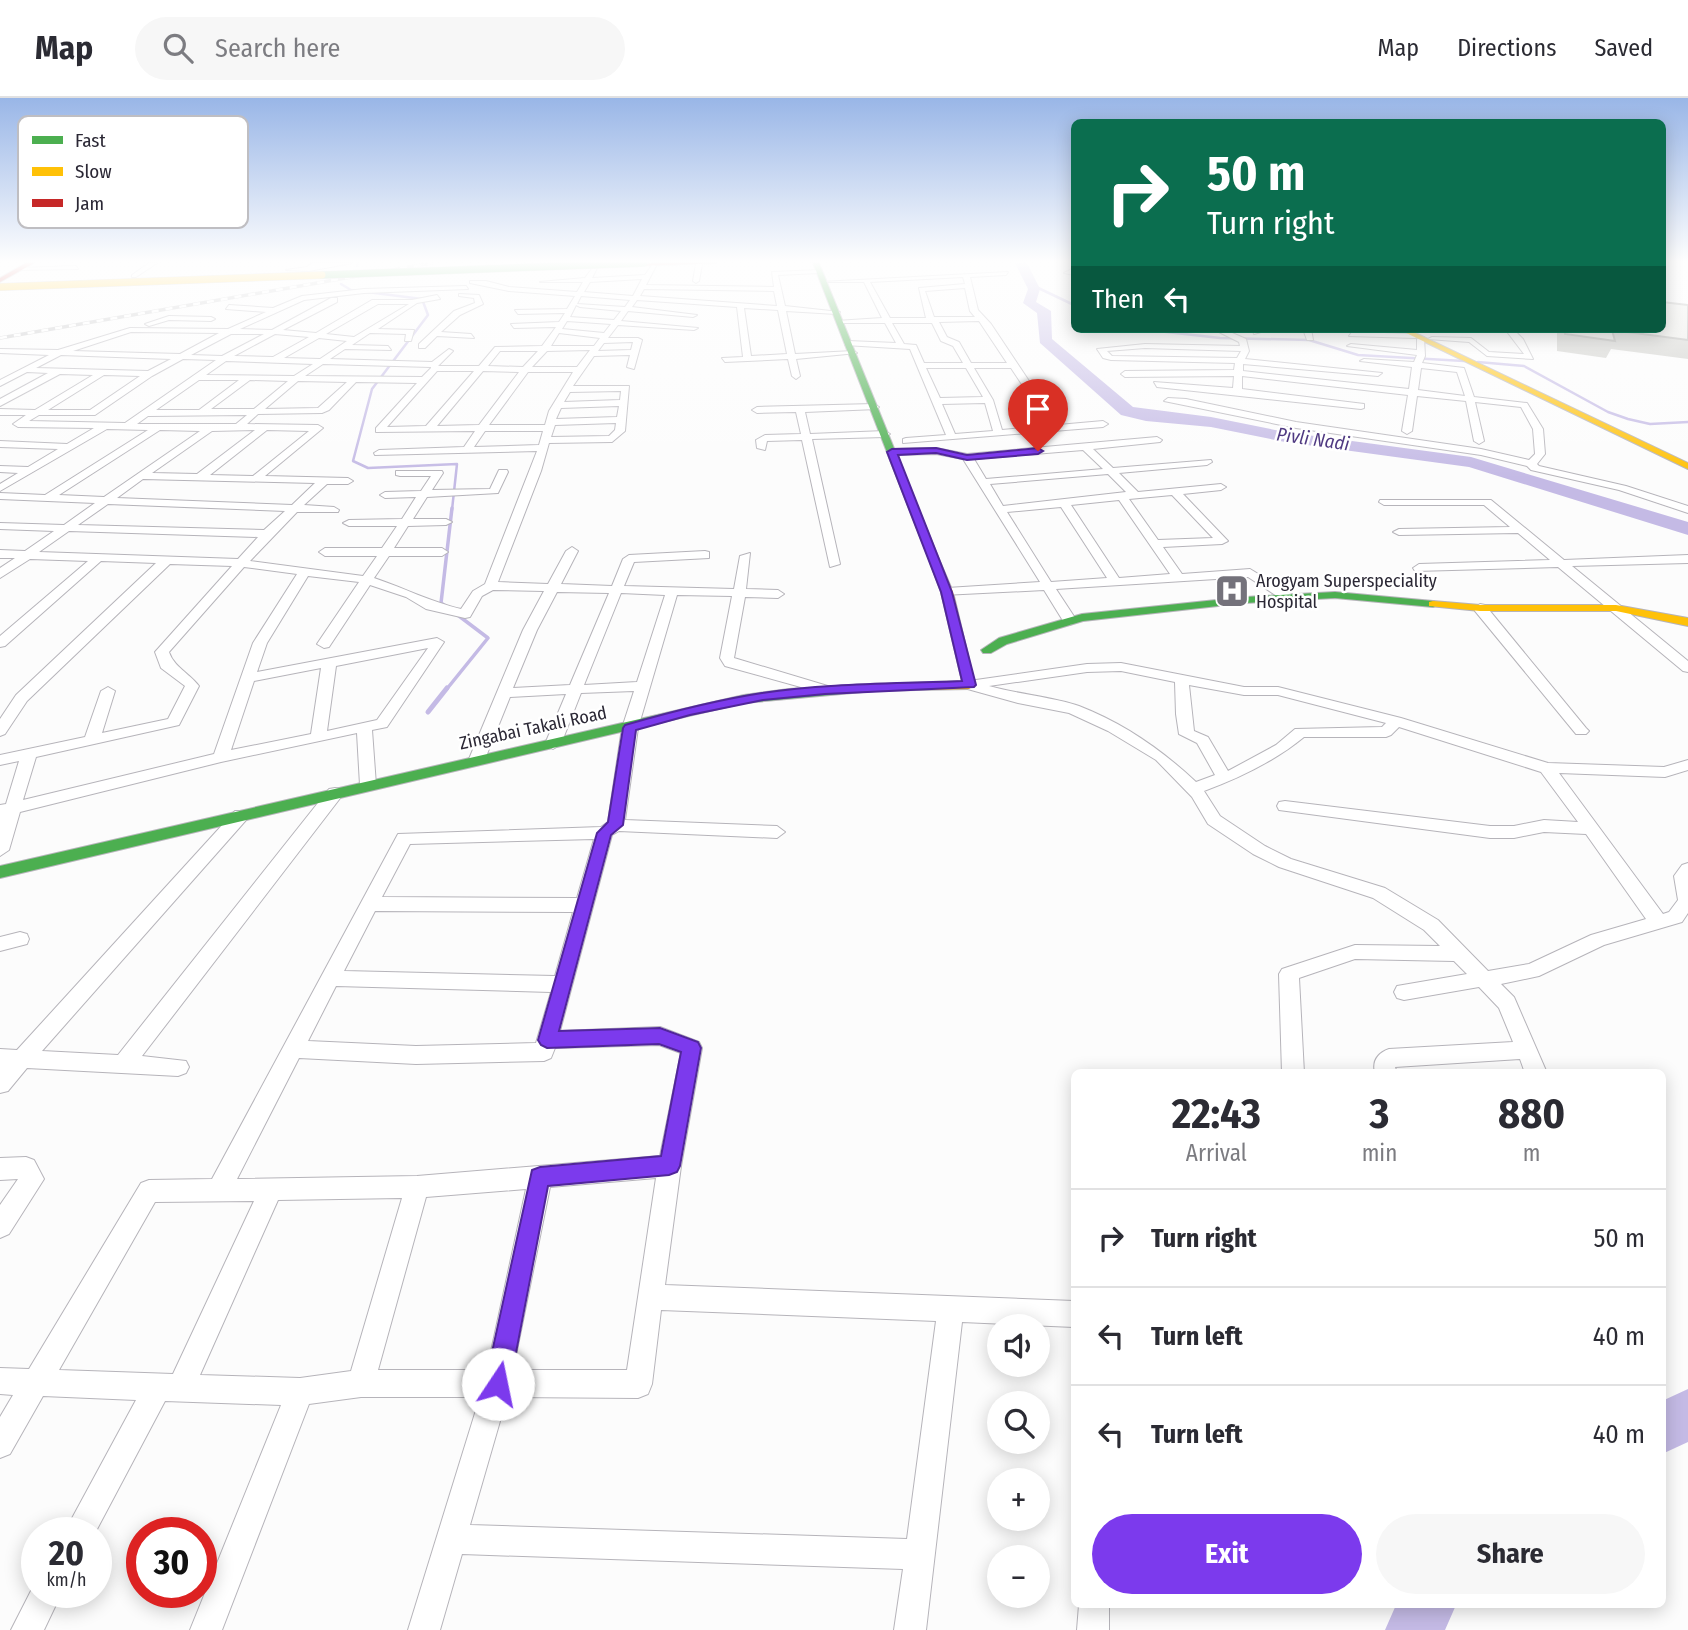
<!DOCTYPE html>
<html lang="en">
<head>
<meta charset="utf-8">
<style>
	:root { --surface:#fff; --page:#f7f7f7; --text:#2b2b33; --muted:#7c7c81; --line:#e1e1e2; --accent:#7c3aed }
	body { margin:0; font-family:"Fira Sans Condensed",sans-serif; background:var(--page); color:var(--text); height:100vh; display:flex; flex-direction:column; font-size:26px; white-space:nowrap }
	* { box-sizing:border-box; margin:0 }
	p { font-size:23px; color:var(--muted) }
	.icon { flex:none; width:38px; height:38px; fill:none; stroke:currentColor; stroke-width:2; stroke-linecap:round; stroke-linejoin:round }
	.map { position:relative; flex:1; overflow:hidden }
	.side { position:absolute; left:1071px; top:971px; width:595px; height:539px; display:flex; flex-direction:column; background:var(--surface); border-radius:10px; box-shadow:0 4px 18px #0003 }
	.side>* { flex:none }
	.guide { position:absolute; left:1071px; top:21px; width:595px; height:214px; border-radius:10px; box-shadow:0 4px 18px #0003; background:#0b6e4f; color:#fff; overflow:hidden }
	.buttons { position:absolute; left:987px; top:1216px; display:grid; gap:14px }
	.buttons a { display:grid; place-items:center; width:63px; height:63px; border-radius:50%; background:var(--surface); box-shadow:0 4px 18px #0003; font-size:35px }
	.speed { position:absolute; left:21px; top:1419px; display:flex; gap:14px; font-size:35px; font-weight:700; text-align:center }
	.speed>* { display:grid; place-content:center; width:91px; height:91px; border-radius:50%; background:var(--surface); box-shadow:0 4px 18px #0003; line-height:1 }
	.speed small { font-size:18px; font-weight:400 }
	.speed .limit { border:10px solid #d22; background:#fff; color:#111 }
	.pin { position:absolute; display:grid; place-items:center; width:60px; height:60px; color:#fff; margin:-72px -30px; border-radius:50% 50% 50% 0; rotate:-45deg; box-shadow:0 0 7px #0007 }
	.pin .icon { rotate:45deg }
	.me { position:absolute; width:77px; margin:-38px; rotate:11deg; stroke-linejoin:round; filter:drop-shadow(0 0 5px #0008) }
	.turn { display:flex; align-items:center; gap:24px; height:147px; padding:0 21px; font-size:32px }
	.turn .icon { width:91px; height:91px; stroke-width:2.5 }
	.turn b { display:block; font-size:49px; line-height:60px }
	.then { display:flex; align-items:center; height:66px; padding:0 21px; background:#0003; gap:14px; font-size:26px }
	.eta { display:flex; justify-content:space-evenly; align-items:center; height:119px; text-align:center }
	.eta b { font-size:42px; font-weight:700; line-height:49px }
	.button { display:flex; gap:14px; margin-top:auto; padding:14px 21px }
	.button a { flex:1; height:80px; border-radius:42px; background:var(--accent); color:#fff; font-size:28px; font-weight:700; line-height:80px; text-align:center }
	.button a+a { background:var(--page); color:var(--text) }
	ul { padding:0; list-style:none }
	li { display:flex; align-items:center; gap:21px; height:98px; padding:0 21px; border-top:2px solid var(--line) }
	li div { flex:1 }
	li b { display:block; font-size:26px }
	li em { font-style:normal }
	header { display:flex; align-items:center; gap:42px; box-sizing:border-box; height:98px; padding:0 35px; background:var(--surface); border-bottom:2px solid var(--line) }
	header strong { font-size:33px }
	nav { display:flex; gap:38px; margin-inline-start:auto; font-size:24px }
	.search { width:490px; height:63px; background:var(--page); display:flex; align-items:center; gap:18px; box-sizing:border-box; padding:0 24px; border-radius:38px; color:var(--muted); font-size:26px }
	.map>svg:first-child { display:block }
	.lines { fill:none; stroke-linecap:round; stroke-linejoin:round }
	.stream-far2 { stroke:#c4bae5; stroke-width:2.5 }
	.stream-far1 { stroke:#c4bae5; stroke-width:3.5 }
	.stream { stroke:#c4bae5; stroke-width:5 }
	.river { fill:#c4bae5; fill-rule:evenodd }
	.street-casing { stroke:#b6b4ba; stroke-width:2 }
	.fast-casing { stroke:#b6b4ba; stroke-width:2 }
	.slow-casing { stroke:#b6b4ba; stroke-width:2 }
	.jam-casing { stroke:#b6b4ba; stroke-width:2 }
	.street { fill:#fff; fill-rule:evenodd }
	.fast { fill:#4caf50; fill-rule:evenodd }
	.slow { fill:#ffc107; fill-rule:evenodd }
	.jam { fill:#c62828; fill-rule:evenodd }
	.rail-casing { stroke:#c2c2c4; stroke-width:3.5 }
	.rail { stroke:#fff; stroke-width:2.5; stroke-dasharray:7; stroke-linecap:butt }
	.fast-bridge-casing { stroke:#b6b4ba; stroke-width:8; stroke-linecap:butt }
	.slow-bridge-casing { stroke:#b6b4ba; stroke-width:8; stroke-linecap:butt }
	.fast-bridge { stroke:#4caf50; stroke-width:7 }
	.slow-bridge { stroke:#ffc107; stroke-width:7 }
	.wall { fill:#c6c6c1 }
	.building { fill:#e6e6e0; stroke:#a1a19d; stroke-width:2 }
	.route { fill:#7c3aed; stroke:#51269a; stroke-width:2 }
	.labels { text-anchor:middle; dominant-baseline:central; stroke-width:5; stroke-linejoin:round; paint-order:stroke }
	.far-poi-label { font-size:18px; fill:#2b2835; stroke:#fff; text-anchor:start }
	.far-street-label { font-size:18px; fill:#2b2835; stroke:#fff }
	.far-water-label { font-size:19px; font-style:italic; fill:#503a82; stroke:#fff }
	.key { fill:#fff; stroke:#bfbec2; stroke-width:2 }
	.key-label { font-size:19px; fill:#2b2835 }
</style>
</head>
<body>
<header>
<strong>Map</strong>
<div class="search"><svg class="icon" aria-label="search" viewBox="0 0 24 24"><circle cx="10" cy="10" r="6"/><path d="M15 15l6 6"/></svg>Search here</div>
<nav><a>Map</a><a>Directions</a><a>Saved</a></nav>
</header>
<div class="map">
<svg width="1688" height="1532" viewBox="0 0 1688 1532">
	<rect width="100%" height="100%" fill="#fcfcfc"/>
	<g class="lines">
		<path class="stream-far2" d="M357 165V168
			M341 186 351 192 422 201 428 217 372 291 353 363 368 370 457 366 452 412
			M1032 187 1074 207
			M1140 231 1220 240 1309 242 1358 257 1464 263
			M1478 264 1524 268 1608 314 1628 321 1650 326 1688 324"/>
		<path class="stream-far1" d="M447 509 441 505 452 410
			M446 592 488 540 455 515"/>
		<path class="stream" d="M428 614 447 590"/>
		<path class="river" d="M1015 165H1027L1040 191 1036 204 1051 213 1052 241 1133 309 1211 319 1285 334 1471 359 1688 424V437L1469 369 1285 344 1211 329 1146 323 1121 317 1040 245 1037 215 1023 205 1028 191Z
			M1688 1291V1344L1662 1356V1303Z
			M1396 1507H1456L1445 1532H1385Z"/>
		<g class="street-casing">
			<path id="street" d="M149 165H157L136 179H132V177Z
				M312 165H352L309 173 286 172 307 169Z
				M653 166 656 168 646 187 774 189 772 174 821 172 819 175 778 177 785 208 840 214 836 216 786 213 795 256 853 253 857 255 796 261 800 278 796 281 792 278 788 261 725 264 722 260 743 259 737 209 637 202 632 209 697 217 693 219 628 213 621 223 698 230 694 232 618 227 608 240H638L642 242 634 271 627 269 630 257 594 258 573 288H629L625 333 612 344 549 345 541 373 498 484 548 486 566 453 572 449 578 453 561 486 612 488 623 461 629 457 705 453 709 454V460L634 464 624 488 734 491 740 458 750 455 746 491 778 492 784 496 778 500 745 499 734 560 831 589 833 592 826 596 725 568 720 560 732 498 677 497 638 630 625 722 777 728 785 734 777 740 619 733 612 737 560 933 660 929 699 944 702 950 681 1068 665 1187 1074 1203V1229L962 1224 926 1532H894L903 1471 462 1456 440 1532H408L480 1299H361L309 1306 222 1532H190L281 1307 165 1303 95 1435H64L136 1302 43 1298 10 1356 0 1360V1319L13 1297 0 1296V1270L29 1271 141 1085 149 1082 212 1081 398 736 601 729 608 724 622 630 634 593 581 595 561 646 553 651 545 646 566 596 510 599 485 661 477 666 471 664 469 661 523 532 544 493 493 492 482 498 470 519 465 520 426 511 406 499 370 487 329 549 324 550 317 546 359 484 308 478 267 545 257 574 437 540 444 544 387 629 372 632 376 687 374 691H362L360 687 357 635 221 664 20 714 9 752 0 758V707L6 706 19 663 0 667V657L85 639 101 593 108 589 115 593 102 635 168 621 185 588 161 570 155 554 232 468 170 466 27 603 5 636 0 638V621L16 597 156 465 101 463 5 548 0 549V538L88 463 30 461 0 480V470L15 460H0V452L25 453 54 433 0 431V425L64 427 95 405 0 401V395L45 397 148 332 107 331 0 393V386L18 375 0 374V368L28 369 58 351 0 349V343L67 346 94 330 18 329 13 326 26 317H0V311L35 312 93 277 60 276 0 308V301L48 275 27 274 0 288V282L49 257 0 255V251L58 252 130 230 228 231 266 214 226 211 229 207 273 210 302 198 364 191 466 188 468 191 364 195 304 202 240 231 272 232 331 200H337V204L283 232 316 235 372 202H412L437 197 440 201 417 205 378 231 414 232 411 243H405L406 236 370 235 352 247 388 248 391 252 345 251 330 261 432 264 449 251 453 253 438 268H479L495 249 542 248 556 229 514 230 511 226 559 224 565 215 518 216 515 212 567 211 575 198 509 193 470 185V183H486L509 189 577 194 583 184H540L585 180 594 168 597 170 592 180 645 177ZM642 181 633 198 584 194 590 184ZM644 191 774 193 777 208 640 198ZM581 198 630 202 625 209 577 206ZM378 206H409L354 239 326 236ZM576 207 580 209 621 213 614 222 570 219ZM744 210 778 212 787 256 751 258ZM567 223 611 226 604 235 562 231ZM131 234 219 235 180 256 73 253ZM559 235 600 240 594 248H551ZM231 236H264L222 258 191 257ZM275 236 309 239 273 259 234 258ZM319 240 347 243 320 261 284 260ZM633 244 631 252 598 253 604 245ZM590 252 577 269H532L547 253ZM500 253H538L523 269 488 268ZM61 257 171 261 148 273 36 270ZM183 261 216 262 125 325 29 323 39 317H95L152 278ZM226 263 313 266 294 278 206 277ZM323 266 431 269V270L422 279 305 278ZM437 273H474L426 328 387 329ZM483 273 519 274 479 327 437 328ZM528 274H573L549 313 545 327H489ZM104 277 140 278 90 312H48ZM199 282H239L199 312H156ZM250 282 288 283 254 311H211ZM298 283 347 284 318 310 265 311ZM356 284 417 285 376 330V334L475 333 464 349 379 352 374 355 375 357 537 353 485 486 473 493 461 511C431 504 404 490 374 480L389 458H442L448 454 442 450H394L408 428 446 427 452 424 446 421H413L427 399 498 395 508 374 507 372H499L490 391 432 392 443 375 442 373H396V377L400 378H431L421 393 385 394 380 397 385 400 416 399 402 421 349 422 343 425 349 428H397L382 450H325L319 454 325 458H377L363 478 250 463 297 414H338L339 412 334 409 304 407 327 386H348L353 383 348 380 265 378 323 330 318 327 247 326 258 316 322 315 329 312ZM621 293 620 302 564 304 570 294ZM619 308 617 319 556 321 561 310ZM247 317 236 326H137L148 318ZM616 325 615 332 609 338 551 339 555 327ZM160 332 200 333 104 399 59 397ZM255 332 197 376 152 375 212 333ZM267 332 309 333 253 378 210 377ZM485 333H543L539 347 474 349ZM143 381 315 385 292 407 117 400ZM108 406 285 413 264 432 78 427ZM69 433 258 439 238 461 39 454ZM244 469 297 476 253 545 214 656 23 702 36 659 179 627 199 588C189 575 174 569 169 554ZM557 494 609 495 570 587 513 590 537 532ZM621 495 665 497 637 584 584 587ZM428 550 377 622 327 633 336 568ZM321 570 311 636 231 652 254 583ZM594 741 577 800 382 799 410 746ZM375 813 573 814 555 878 344 873ZM336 888 551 894 536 945 416 948 308 943ZM659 947 681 955 660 1058 417 1078 237 1081 299 960 416 966 544 963 551 960 555 950ZM656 1080 627 1272H513L550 1089ZM526 1091 487 1272H378L426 1099ZM402 1100 351 1273 300 1280 200 1277 278 1102ZM254 1103 173 1276 59 1272 155 1104ZM661 1212 936 1223 907 1441 470 1427 507 1299 638 1300 648 1296 652 1286Z
				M696 166H702L699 183 696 185 693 183Z
				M76 168 78 171 16 172 19 170Z
				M1074 170V177L1064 175Z
				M1008 174 1006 177 970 179 978 212 991 226 1049 313 1041 315 1011 270H974L993 302 1002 332 1103 323 1108 326 1103 329 903 345V341L906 340 946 337 910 251 845 247 848 243 896 245 885 225H840L836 223 882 220 864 184H821ZM963 179 965 186 919 190 926 220H890L870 184ZM965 190 970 213 975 219H934L925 193ZM979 223 1007 265H971L959 244 947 239 939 224ZM892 225H932L941 243 953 248 963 265H924L916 247 904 246ZM926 270H966L983 299 940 300ZM985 305 993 333 955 336 942 306Z
				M459 196 479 197 483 206 460 217 441 234 471 236 474 240 437 238 425 250H419V246L454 213 475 205 474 200 459 198Z
				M169 218 211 219 215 221 211 223 169 222 149 228 145 226Z
				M1213 231H1223L1246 241 1249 253 1245 261 1382 275 1378 278 1243 266V273L1409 291 1412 269 1360 263 1364 261 1414 264 1417 257 1347 248 1351 246 1417 252V241L1424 239 1425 258 1422 265 1464 270 1474 299 1527 305 1543 331 1545 356 1537 366 1539 368 1626 388 1688 408V415L1619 392 1531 372 1527 368 1481 357 1296 330 1164 303 1168 300 1186 301 1296 324 1481 351 1529 362 1535 356 1533 331 1521 309 1475 304 1484 343 1479 346 1474 343 1466 303 1417 298 1412 333 1407 336 1402 333 1408 297 1242 278V291L1364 306V310L1361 311 1157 289 1154 284 1233 290 1234 278 1125 279 1121 276 1125 273 1234 272 1235 265 1111 262 1103 260 1097 251 1145 246 1240 248 1239 244ZM1145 250 1241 253 1237 260 1112 258 1107 253ZM1421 270 1457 274 1465 298 1418 292Z
				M1252 231H1260L1261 234 1254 236Z
				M1303 231H1311L1313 242H1307Z
				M1505 231H1513L1523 241 1533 261 1487 258 1469 244 1428 241 1432 239 1471 240 1489 254 1524 256Z
				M1352 234 1415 236 1419 238 1415 240 1349 238Z
				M874 306 879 309 877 311 805 314 810 336 885 333 890 336 885 339 812 341 840 466 830 469 802 342 767 343 765 352 757 350 756 342 765 337 801 336 796 314 757 315 752 312 757 309Z
				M1157 339 1162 342 1160 344 1093 351 1113 370 1211 362 1212 364 1207 367 1119 375 1138 394 1221 386 1226 389 1221 392 1183 396 1228 443 1222 446 1163 449 1182 476 1250 471 1291 496V502H1283L1248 479 1056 491 1077 523 1070 527 1065 526 1044 492 943 497 941 494 947 490 1040 484 963 361 936 356 892 357 887 354 892 351 936 350 967 356ZM1083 352 1103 371 986 381 974 361ZM1108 376 1126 394 1003 408 990 386ZM1172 397 1213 440 1158 442 1129 401ZM1119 402 1170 476 1119 480 1071 407ZM1061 409 1107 480 1051 484 1007 414Z
				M1380 402H1491L1564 462 1688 457V465L1572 468 1688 563V574L1683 573 1558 469 1415 473 1413 470 1419 466 1550 462 1518 435 1399 437 1393 434 1399 431 1510 429 1484 407H1384L1379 404Z
				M1480 506 1485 507 1586 630 1589 633 1586 636H1576L1475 513 1474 510Z
				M1121 565 1244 589H1278L1401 620 1548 665 1664 669 1688 662V672L1665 679 1559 675 1663 816 1669 814 1678 802 1674 778 1682 767 1688 765V815L1682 824 1604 847 1539 878 1501 886 1514 899 1547 975H1525L1520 961 1395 969 1397 975H1375C1372 963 1378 955 1389 951L1513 944 1499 910 1479 889 1404 902 1397 900 1394 894 1397 888 1467 876 1454 863 1355 861 1299 880 1304 975H1282L1279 876 1282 871 1355 847 1440 848 1424 832 1373 800 1279 769 1253 756 1208 726 1192 699 1156 662 1108 633 1069 615 1018 605 964 590 962 587 969 583 1087 566ZM1121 573 1175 584 1176 616 1179 636 1197 645 1215 677 1196 684C1162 652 1123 625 1079 608 1053 599 1017 596 989 588L1087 574ZM1189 587 1244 597H1278L1386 625 1382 629 1295 631 1276 647 1228 673 1208 639 1194 633ZM1399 629 1541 674 1578 724 1544 722 1514 728H1490L1285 703 1279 704 1277 708 1279 712 1490 740H1514L1544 734 1586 736 1646 821 1591 837 1529 866 1488 873 1438 822 1385 790 1291 761 1265 748 1220 718 1204 693C1239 680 1275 663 1304 639H1386L1391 637Z
				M335 690 341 691 343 695 341 699 142 958 186 963 189 969 186 975 178 978 27 970 8 993 0 995V951L17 952 235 713H247L249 717 247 721 42 953 118 957 329 691Z
				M20 834 27 836 29 841 27 846 0 853V839Z
				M26 1059 34 1062 44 1081 9 1136 0 1140V1107L18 1081 0 1082V1060Z
				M36 1483 37 1494H62L44 1532H11Z
				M1079 1507H1109V1532H1077Z"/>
		</g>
		<g class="fast-casing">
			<path id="fast" d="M813 165H819L938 459 937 461 928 459Z
				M1335 494 1433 503 1439 506 1433 509 1335 500 1245 505 1083 523 1007 546 991 555H983L981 552 999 540 1082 516 1245 499Z
				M869 586 874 587V593L744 605 0 780V768L744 597 789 591Z"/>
		</g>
		<g class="slow-casing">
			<path id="slow" d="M1398 231H1407L1688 365V371Z
				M933 456 938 459 953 494 975 587 969 591 864 593V587L869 586 962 583 941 494 928 459Z
				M1433 503 1480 507H1616L1688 520V528L1616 513H1480L1429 508V504Z"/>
		</g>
		<g class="jam-casing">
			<path id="jam" d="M26 165H34L0 184V180Z
				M656 165H716L607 169Z"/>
		</g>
		<use href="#street" class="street"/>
		<use href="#fast" class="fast"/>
		<use href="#slow" class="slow"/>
		<use href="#jam" class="jam"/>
		<g class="rail-casing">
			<path id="rail" d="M0 240 432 165"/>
		</g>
		<use href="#rail" class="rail"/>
		<g class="fast-bridge-casing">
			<path id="fast-bridge" d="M322 177 644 165"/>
		</g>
		<g class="slow-bridge-casing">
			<path id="slow-bridge" d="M0 189 322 177"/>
		</g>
		<use href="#fast-bridge" class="fast-bridge"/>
		<use href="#slow-bridge" class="slow-bridge"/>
	</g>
	<path class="wall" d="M1688 207V261L1611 251 1606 260 1557 253V231H1662Z"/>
	<path class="building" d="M1662 204 1688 207V242L1612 232 1615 243 1565 236V231H1662Z"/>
	<linearGradient id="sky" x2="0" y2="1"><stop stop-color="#99b6e7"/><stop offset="0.43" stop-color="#fefefe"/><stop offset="1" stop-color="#fefefe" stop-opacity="0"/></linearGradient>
	<rect width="1688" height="380" fill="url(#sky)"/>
	<path class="route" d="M936 350 967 357 1038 350 1043 353 1038 356 967 362 936 355 898 357 952 494 976 587 974 589 825 596 763 602 690 617 636 632 623 727 611 737 559 933 660 930 698 944 701 950 680 1068 677 1074 669 1077 548 1088 510 1286 506 1294 498 1298 489 1294 485 1286 532 1072 540 1069 661 1058 681 954 659 946 547 950 541 947 538 942 597 735 608 724 623 630 625 627C670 614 716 602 762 595 828 585 896 586 962 583L941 494 887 354 892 351Z"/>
	<defs>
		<g id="hospital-square" transform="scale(1.75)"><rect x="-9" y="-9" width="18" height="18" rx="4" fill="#74727b" stroke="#fff"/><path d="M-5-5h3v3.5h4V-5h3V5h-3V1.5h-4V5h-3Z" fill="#fff"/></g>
	</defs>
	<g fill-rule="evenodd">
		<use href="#hospital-square" x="1232" y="493"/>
	</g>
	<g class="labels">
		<g class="far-poi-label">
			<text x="1256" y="483">Arogyam Superspeciality<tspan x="1256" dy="21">Hospital</tspan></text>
		</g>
		<g class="far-street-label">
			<text transform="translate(533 630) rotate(-12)">Zingabai Takali Road</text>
		</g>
		<g class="far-water-label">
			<text transform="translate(1313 341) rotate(8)">Pivli Nadi</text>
		</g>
	</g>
	<rect x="18" y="18" width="230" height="112" rx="10" class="key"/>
	<rect x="32" y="38" width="31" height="8" fill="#4caf50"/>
	<rect x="32" y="69" width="31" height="9" fill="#ffc107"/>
	<rect x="32" y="101" width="31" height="8" fill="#c62828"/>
	<g class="key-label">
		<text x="75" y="49">Fast</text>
		<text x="75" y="80">Slow</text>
		<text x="75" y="112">Jam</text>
	</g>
</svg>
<div class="buttons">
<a><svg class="icon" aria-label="sound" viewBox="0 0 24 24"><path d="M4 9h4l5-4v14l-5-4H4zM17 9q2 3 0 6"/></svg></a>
<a><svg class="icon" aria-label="search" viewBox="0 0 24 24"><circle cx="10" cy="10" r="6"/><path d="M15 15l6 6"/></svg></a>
<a>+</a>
<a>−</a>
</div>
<div class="speed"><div>20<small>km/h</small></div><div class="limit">30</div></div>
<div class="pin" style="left:1038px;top:353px;background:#d93025"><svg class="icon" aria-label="arrive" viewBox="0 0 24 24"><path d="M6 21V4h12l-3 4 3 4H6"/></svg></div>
<svg class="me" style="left:498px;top:1286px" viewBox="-20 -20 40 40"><circle r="19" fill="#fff"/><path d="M0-13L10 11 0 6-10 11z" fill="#7c3aed"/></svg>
<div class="guide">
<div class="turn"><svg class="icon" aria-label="right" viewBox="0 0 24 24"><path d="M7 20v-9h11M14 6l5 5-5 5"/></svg><div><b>50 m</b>Turn right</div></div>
<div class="then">Then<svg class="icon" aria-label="left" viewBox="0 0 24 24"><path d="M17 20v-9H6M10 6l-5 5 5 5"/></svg></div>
</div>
<section class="side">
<div class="eta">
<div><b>22:43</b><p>Arrival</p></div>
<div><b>3</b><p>min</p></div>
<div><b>880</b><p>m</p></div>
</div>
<ul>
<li><svg class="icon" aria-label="right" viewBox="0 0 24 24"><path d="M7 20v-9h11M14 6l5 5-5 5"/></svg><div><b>Turn right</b></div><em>50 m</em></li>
<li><svg class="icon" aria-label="left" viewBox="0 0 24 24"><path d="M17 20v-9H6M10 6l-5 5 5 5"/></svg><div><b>Turn left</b></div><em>40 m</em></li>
<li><svg class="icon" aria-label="left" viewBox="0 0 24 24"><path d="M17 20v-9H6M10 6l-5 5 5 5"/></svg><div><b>Turn left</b></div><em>40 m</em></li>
</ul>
<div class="button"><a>Exit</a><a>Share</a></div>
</section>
</div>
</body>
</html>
